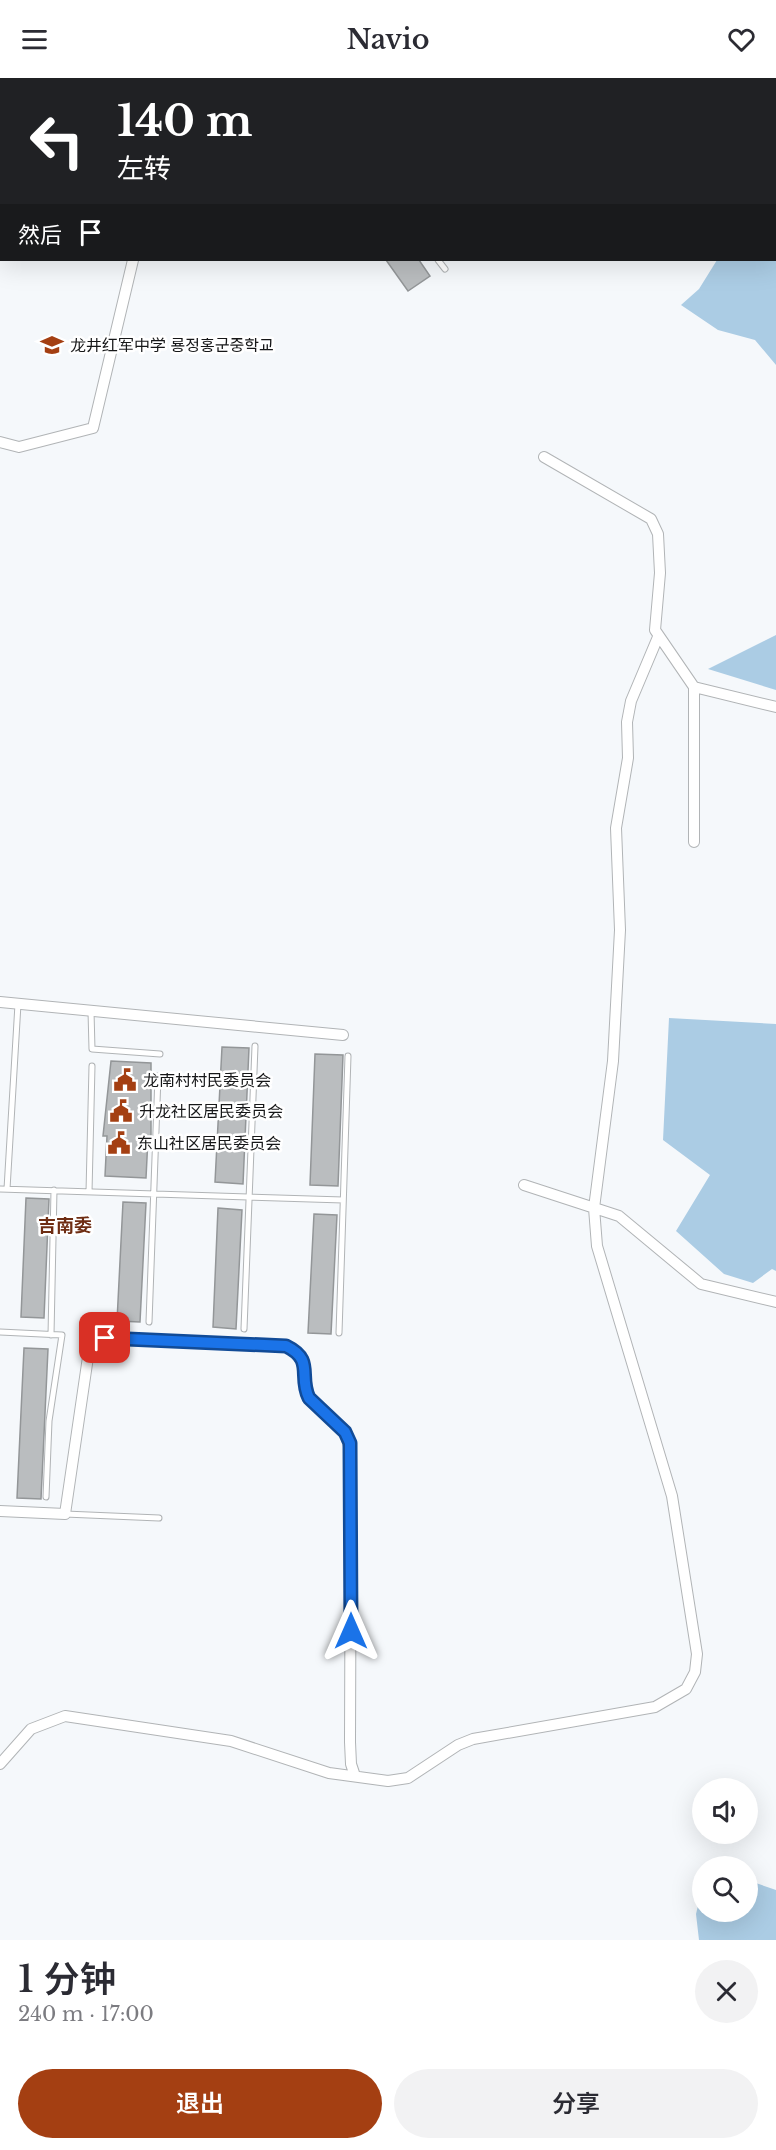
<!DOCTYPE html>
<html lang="zh">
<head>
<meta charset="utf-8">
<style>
	:root { --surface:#fff; --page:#f2f2f3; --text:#2b2b33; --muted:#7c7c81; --accent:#a43f12 }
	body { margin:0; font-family:"Libre Baskerville","Noto Sans SC","Noto Sans KR",serif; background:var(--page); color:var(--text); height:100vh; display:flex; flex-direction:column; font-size:22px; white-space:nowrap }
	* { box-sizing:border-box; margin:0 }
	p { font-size:20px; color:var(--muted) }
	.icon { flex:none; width:33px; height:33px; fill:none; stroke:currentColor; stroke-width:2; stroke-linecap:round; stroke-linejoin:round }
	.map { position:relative; height:1862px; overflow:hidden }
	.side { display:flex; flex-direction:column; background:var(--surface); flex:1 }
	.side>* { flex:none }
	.hud { position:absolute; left:0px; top:0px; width:777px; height:183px; box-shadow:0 6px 24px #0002; background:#202124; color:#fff; overflow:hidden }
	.fabs { position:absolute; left:692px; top:1700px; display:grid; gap:12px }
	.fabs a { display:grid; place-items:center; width:66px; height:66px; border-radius:50%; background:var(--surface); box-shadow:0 6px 24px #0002; font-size:30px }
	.pin { position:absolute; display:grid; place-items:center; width:51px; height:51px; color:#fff; margin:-26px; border-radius:12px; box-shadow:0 3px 9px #0006 }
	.me { position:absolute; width:66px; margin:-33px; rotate:0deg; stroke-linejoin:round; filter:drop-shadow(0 0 4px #0008) }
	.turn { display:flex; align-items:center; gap:21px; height:126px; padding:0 18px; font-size:27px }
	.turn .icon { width:78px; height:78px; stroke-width:2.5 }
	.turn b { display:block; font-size:42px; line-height:51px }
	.then { display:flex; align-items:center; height:57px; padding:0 18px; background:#0003; gap:12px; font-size:22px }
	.round { display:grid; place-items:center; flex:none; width:63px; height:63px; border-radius:32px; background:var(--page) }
	.summary { display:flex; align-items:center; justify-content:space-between; height:102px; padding:0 18px }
	h1 { font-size:36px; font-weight:600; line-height:45px }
	.cta { display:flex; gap:12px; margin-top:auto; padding:12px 18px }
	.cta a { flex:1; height:69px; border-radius:36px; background:var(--accent); color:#fff; font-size:24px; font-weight:600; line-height:69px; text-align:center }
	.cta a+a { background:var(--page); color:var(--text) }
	header { display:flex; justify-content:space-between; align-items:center; height:78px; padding:0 18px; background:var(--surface); font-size:27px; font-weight:600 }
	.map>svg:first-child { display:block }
	.forest { fill:#abcce4 }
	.building { fill:#babdbf; stroke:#939698; stroke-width:1.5 }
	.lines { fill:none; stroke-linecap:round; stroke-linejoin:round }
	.service-casing { stroke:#b1b4b6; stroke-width:7 }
	.minor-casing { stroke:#b1b4b6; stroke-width:12 }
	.service { stroke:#fff; stroke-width:5 }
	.minor { stroke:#fff; stroke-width:10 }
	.route-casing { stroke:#114b97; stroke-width:15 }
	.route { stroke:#1a73e8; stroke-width:10 }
	.labels { text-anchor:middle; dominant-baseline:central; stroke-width:5; stroke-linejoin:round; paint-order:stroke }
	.poi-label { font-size:16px; fill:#161718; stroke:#fff; text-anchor:start }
	.neighbourhood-label { font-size:18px; font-weight:bold; fill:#6e2d13; stroke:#fff }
</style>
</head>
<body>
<header><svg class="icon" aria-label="menu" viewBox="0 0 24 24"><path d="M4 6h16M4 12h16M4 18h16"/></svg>Navio<svg class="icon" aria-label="heart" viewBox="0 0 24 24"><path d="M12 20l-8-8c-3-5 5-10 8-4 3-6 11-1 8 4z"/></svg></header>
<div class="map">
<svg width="776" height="1862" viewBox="0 0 776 1862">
	<rect width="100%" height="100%" fill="#f5f8fb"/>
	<path class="forest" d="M776 40V287L755 262 718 252 681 227 699 211 717 182H776Z
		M776 557V612L708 591Z
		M669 940 776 946V1193L772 1191 753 1205 724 1196 676 1153 710 1097 663 1062Z
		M747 1802 776 1812V1862H699L696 1836 702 1811V1833H747Z"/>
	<path class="building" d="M386 182H419L430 198 408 213Z
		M222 969 249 970 243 1106 215 1104Z
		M315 976 343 977 338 1108 310 1107Z
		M111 983 151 985V1061L148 1060 146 1100 105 1098 107 1058H103Z
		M26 1120 49 1121 44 1240 21 1239Z
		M123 1124 146 1125 140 1244 117 1243Z
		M218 1130 242 1132 236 1251 213 1249Z
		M314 1136 337 1137 331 1256 308 1255Z
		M24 1270 48 1271 41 1421 17 1420Z"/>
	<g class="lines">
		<g class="service-casing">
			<path id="service" d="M311 0 312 2
				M518 0 519 2
				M628 0 629 2
				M472 2 475 0
				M438 182 445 191
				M91 933 92 971 160 976
				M0 1111 343 1122
				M7 1111 18 926
				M89 1114 92 988
				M149 1244 158 998
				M244 1251 255 968
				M0 1254 62 1257 49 1343 46 1419
				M339 1255 348 978
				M51 1257 54 1112
				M65 1436 159 1440"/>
		</g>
		<g class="minor-casing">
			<path id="minor" d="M341 0 342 2
				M235 2 237 0
				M0 364 19 369 93 350 133 182
				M544 379 651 441 658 456 660 495 655 552 694 609
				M694 764V609L776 629
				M0 924 343 957
				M524 1107 619 1138 701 1206 776 1224
				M0 1433 65 1436 88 1279 96 1263 105 1260 286 1268C315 1282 298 1298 309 1321L345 1354 351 1375 350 1664 351 1686 355 1698
				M0 1686 31 1651 65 1638 231 1663 329 1695 388 1703 408 1700 458 1667 473 1661 655 1629 686 1611 695 1594 697 1576 672 1418 597 1168 594 1130 613 983 620 852 616 750 628 680 627 644 631 623 658 559"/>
		</g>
		<use href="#service" class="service"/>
		<use href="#minor" class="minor"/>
	</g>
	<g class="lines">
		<g class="route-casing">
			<path id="route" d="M105 1260 286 1268C315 1282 298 1298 309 1320L345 1354 350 1365 351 1553"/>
		</g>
		<use href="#route" class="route"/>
	</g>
	<defs>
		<g id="school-bare" transform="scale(1.8)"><path d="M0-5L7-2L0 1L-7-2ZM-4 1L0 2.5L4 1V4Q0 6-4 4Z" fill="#a43f12" stroke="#fff" stroke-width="2.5" paint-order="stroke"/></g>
		<g id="civic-bare" transform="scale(1.8)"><path d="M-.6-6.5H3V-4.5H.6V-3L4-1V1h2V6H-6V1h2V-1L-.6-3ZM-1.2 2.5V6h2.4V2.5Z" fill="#a43f12" stroke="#fff" stroke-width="2.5" paint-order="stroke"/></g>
	</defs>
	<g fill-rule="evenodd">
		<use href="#school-bare" x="52" y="267"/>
		<use href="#civic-bare" x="125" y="1002"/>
		<use href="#civic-bare" x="121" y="1033"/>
		<use href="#civic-bare" x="119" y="1065"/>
	</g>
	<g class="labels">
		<g class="poi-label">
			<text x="70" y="267">龙井红军中学 룡정홍군중학교</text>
			<text x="143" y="1002">龙南村村民委员会</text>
			<text x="139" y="1033">升龙社区居民委员会</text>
			<text x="137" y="1065">东山社区居民委员会</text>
		</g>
		<g class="neighbourhood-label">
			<text x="65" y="1148">吉南委</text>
		</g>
	</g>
</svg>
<div class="fabs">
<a><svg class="icon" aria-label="sound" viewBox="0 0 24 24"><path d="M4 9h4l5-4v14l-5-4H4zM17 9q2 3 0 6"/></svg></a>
<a><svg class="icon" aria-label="search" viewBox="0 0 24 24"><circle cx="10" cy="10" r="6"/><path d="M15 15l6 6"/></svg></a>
</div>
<div class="pin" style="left:105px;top:1260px;background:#d93025"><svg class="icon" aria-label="arrive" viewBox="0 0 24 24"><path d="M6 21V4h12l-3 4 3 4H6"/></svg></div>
<svg class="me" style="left:351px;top:1553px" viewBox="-20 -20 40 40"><path d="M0-17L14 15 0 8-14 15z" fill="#1a73e8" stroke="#fff" stroke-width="4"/></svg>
<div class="hud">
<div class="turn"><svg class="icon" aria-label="left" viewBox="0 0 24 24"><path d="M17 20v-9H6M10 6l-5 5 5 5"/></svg><div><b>140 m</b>左转</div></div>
<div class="then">然后<svg class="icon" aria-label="arrive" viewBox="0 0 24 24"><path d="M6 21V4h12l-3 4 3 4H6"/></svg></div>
</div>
</div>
<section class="side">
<div class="summary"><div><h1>1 分钟</h1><p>240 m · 17:00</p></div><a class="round"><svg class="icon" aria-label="close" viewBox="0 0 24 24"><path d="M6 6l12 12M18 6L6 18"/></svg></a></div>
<div class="cta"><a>退出</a><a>分享</a></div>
</section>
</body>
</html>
